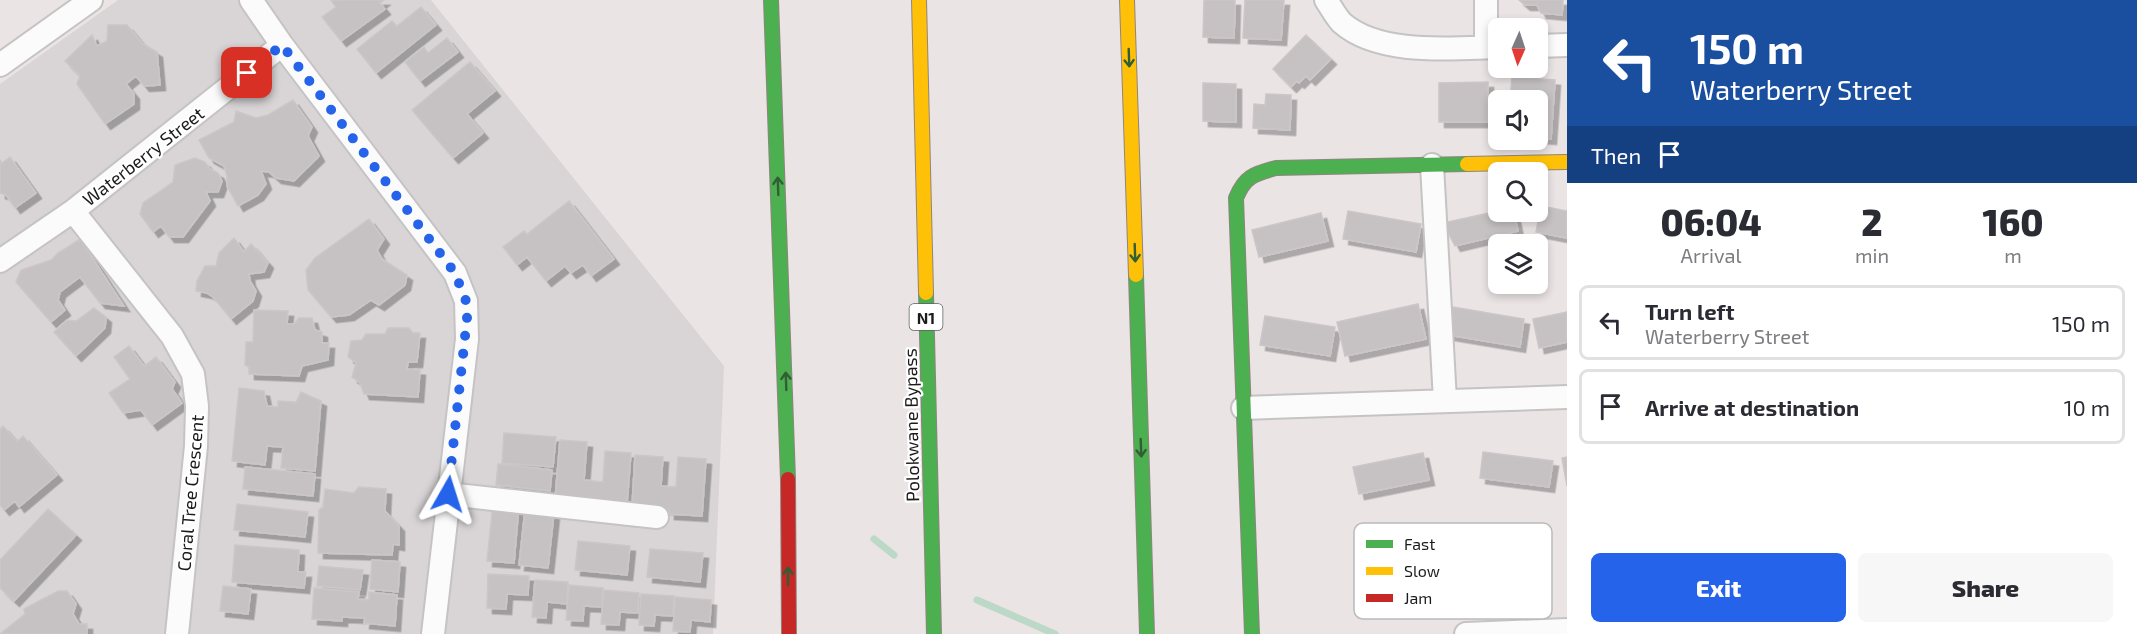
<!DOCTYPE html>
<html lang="en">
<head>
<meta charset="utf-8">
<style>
	:root { --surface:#fff; --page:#f7f7f7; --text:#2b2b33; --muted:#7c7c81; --line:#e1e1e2; --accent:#2563eb }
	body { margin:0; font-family:"Exo 2",sans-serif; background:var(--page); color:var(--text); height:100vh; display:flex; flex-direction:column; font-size:22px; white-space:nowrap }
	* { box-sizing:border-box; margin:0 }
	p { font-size:20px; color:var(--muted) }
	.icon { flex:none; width:33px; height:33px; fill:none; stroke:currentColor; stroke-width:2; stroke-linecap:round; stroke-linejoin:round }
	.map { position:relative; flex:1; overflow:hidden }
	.sheet { display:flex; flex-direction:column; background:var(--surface); width:570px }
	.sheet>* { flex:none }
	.hud { background:#1a4fa0; color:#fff; overflow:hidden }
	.needle { width:39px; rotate:183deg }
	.buttons { position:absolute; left:1488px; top:18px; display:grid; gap:12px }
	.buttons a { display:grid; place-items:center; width:60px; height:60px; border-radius:9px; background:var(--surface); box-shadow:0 3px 9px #0003; font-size:30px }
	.pin { position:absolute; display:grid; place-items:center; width:51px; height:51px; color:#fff; margin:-26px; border-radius:12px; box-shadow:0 3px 9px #0006 }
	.me { position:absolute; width:66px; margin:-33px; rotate:6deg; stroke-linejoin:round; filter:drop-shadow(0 0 4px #0008) }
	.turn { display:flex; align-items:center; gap:21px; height:126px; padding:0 24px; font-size:27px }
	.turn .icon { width:78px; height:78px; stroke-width:2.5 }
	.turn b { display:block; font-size:42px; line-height:51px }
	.then { display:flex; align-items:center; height:57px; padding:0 24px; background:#0003; gap:12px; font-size:22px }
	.eta { display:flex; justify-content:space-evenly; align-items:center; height:102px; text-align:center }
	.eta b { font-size:36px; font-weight:800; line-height:42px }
	.primary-button { display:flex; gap:12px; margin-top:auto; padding:12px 24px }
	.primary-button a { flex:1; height:69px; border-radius:9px; background:var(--accent); color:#fff; font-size:24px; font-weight:800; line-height:69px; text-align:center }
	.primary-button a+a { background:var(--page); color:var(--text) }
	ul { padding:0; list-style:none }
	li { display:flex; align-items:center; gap:18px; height:75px; margin:0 12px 9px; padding:0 12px; border:3px solid var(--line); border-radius:9px }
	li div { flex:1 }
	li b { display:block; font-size:22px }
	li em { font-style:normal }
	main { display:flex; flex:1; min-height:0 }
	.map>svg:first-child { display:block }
	.residential { fill:#d9d5d6 }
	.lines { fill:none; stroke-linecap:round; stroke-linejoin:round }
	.stream { stroke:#bcd9c7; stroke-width:7 }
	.building { fill:#c6c2c3; stroke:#ccc6c8; stroke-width:1.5; filter:url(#shadow) }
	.street-casing { stroke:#c5c3c3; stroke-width:26 }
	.fast-casing { stroke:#91847f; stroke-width:16 }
	.slow-casing { stroke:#91847f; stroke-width:16 }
	.jam-casing { stroke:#91847f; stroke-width:16 }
	.street { stroke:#fcfbfb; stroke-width:22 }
	.fast { stroke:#4caf50; stroke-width:14 }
	.slow { stroke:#ffc107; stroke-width:14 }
	.jam { stroke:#c62828; stroke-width:14 }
	.oneway { stroke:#315e33 }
	.route { stroke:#2563eb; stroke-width:10; stroke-dasharray:0 18 }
	.labels { text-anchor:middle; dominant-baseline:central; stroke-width:4.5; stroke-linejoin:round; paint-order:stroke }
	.shield { fill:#fff; stroke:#5f5f5f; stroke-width:1.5 }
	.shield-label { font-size:16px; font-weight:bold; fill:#1b1b1b }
	.street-label { font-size:18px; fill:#1b1b1b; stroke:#fff }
	.key { fill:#fff; stroke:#bbb; stroke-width:1.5 }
	.key-label { font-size:16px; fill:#1b1b1b }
</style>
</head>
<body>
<main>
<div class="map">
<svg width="1567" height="634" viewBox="0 0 1567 634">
	<defs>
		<filter id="shadow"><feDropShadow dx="5.5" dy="5.5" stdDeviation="0" flood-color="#0004"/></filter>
	</defs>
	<rect width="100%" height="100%" fill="#eae4e5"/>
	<path class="residential" d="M118 0H431L724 366 713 634H0V84Z"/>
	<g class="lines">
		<path class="stream" d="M874 539 894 555
			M977 600 1055 634"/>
	</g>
	<path class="building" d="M331 0H384L380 3 385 9 341 41 322 17 336 7Z
		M1204 0H1235L1234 38 1203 37Z
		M1245 0H1284L1281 40 1243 38Z
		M1519 0H1563L1562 15 1541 13 1537 5H1525Z
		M421 7 436 25 376 73 357 49 392 21 397 26Z
		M108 25H127L143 44 157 52 160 85 144 86 136 76 126 84 134 94V104L105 124 77 84 80 76 65 61 92 35 97 46 107 41Z
		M1306 35 1331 59 1310 80 1306 76 1299 83 1297 81 1291 87 1273 69Z
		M447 38 458 52 420 81 405 62 424 47 428 53Z
		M470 62 495 91 467 114 483 133 453 158 412 110Z
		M1512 77 1555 80 1551 139 1538 138V100H1510Z
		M1488 82V122H1439V83Z
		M1203 83 1236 84V122L1203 121Z
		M1266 94 1291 95 1290 130 1253 128 1254 104 1265 105Z
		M293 100 312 127 308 136 319 156 294 181 276 178 269 172 261 171 266 184 258 195 238 206 227 186V176L224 166 209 158 199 140 234 122 236 111 256 118 268 115Z
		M10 157 36 193 15 208 6 195 0 193V160L2 163Z
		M195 158 205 162 210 169 218 173 222 181 218 192H206L210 201 183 237H169L161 226 153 232 140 214 143 203 173 182 175 165Z
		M569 201 614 259 591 276 583 265 571 273 565 266 546 281 527 257 517 265 503 247 524 231 527 234Z
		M1541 206 1567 211V238L1536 232Z
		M1348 211 1421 224 1416 252 1343 239Z
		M1498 211 1514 212 1518 231 1455 246 1443 223Z
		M1321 213 1328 241 1259 257 1252 230Z
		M369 219 384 239 377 250 382 259 407 275 405 285 379 305 371 300 349 315 331 317 308 290 306 270 315 258Z
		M234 238 244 252 251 244 268 263 264 272 249 274 250 281 256 291 253 301 231 319 213 297 207 293 196 291 197 281 205 266H216L219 253Z
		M80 239 124 306 100 303 80 277 60 292 58 300 65 310 51 322 16 282 21 270 51 260 58 253Z
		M1418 304 1426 339 1345 356 1337 322Z
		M1453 307 1524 319 1520 347 1448 335Z
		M94 308 106 317 105 328 76 356 54 332 67 320 76 321Z
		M254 310 288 311 287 324H294L299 318H312L315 330 322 332V343H329L328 360 302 366 299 376 249 374V367L245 365 246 342H253Z
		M1567 312V342L1539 348 1533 319Z
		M1265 316 1335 327 1330 356 1260 345Z
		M388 328H409L413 333H420L417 362H408L407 369 420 370 418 397 364 394 360 383 352 377 356 363 348 357 351 341 362 340 366 334H385Z
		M129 346 144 366 156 357 175 382 172 389 182 403 152 425 141 410 123 413 109 393 130 379 114 357Z
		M239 388 264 391 267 406 278 407V401L296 402 301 392 321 401 315 471 281 468 283 447 267 446 265 465 232 461Z
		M3 426 17 442 23 436 57 475 19 507 15 501 4 510 0 505V429Z
		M504 433 556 437 553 467 502 463Z
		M560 440 587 442 584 480 603 482 605 451 631 453 627 504 555 499Z
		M1483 452 1553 461 1549 487 1480 478Z
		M1423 453 1429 480 1359 494 1353 467Z
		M635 455 663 457 661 486 676 487 678 457 706 459 702 516 669 514V509L632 507Z
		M1567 457V486L1562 458Z
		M498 464 552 470 550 491 496 485Z
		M245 467 315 474 313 496 243 489Z
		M359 487 386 489 385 511 399 526V545L393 544 392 555 318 553 319 510 323 507 325 489 354 493Z
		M493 503 519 505 514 563 487 561Z
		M237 504 308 512 305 537 234 530Z
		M48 509 76 535 14 601 0 588V560Z
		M525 510 554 513 548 568 519 565Z
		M578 541 630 546 627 575 575 570Z
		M235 545 299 550 298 572H306L304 588 232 582Z
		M650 549 703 553 700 582 647 577Z
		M372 560 400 562 398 592 370 589Z
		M319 566 363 570 360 590 317 586Z
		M488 574 529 576 528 595 507 594 506 609 487 608Z
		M535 580 568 582 567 604 547 602 546 618 532 617Z
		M569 585 603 588 602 607 584 606 583 621 566 620Z
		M223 586 251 589 248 614 220 611Z
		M314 588 359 592 358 599 369 600V592L397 595 395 626 364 623 365 618 342 617V621L312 619Z
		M604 590 639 593 638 613 620 612 619 625 601 624Z
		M58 591H67L76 604 73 614 79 624H87V634H0L25 614 24 609Z
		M641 594 674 596 673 616 655 615 654 626 639 625Z
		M675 597 711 600 710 622 691 620 690 632 673 631Z"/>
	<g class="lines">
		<g class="street-casing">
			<path id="street" d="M251 0 282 45 455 273 466 301 467 339 433 634
				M1326 0C1331 7 1336 17 1342 23 1380 56 1452 48 1498 47
				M1538 46 1567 45
				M1486 47V0
				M0 65 91 0
				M1432 165 1445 401
				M73 211 172 336 193 374 197 406 196 446 177 634
				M0 261 73 211 282 45
				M1243 408 1567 397
				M448 494 657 517
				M1466 634 1567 630"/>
		</g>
		<g class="fast-casing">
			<path id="fast" d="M771 0 788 479
				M1136 275 1147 634
				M926 293 934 634
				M1252 634 1236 198C1245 176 1254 174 1276 168L1467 164"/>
		</g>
		<g class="slow-casing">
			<path id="slow" d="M919 0 926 293
				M1127 0 1136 275
				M1467 164 1567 162"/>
		</g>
		<g class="jam-casing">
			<path id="jam" d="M788 479 789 634"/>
		</g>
		<use href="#street" class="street"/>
		<use href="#fast" class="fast"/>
		<use href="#slow" class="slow"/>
		<use href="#jam" class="jam"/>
	</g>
	<defs><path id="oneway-shaft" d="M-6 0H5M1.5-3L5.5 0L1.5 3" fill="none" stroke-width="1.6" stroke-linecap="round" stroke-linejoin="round" transform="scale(1.5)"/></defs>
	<g class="oneway">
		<use href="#oneway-shaft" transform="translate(1129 58) rotate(88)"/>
		<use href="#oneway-shaft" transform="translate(778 186) rotate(-92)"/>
		<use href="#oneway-shaft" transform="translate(1135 253) rotate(88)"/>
		<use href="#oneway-shaft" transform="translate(786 381) rotate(-92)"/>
		<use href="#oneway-shaft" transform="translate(1141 448) rotate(88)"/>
		<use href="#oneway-shaft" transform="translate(788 576) rotate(-90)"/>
	</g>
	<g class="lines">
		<path class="route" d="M247 73 282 45 455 273 466 301 467 318 448 494"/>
	</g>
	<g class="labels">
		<rect class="shield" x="909.5" y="304" width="33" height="26" rx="4.5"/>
		<g class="shield-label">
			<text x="926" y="317">N1</text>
		</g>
		<g class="street-label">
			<text transform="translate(143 156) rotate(-38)">Waterberry Street</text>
			<text transform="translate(911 425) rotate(-91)">Polokwane Bypass</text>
			<text transform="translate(190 493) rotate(-85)">Coral Tree Crescent</text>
		</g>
	</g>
	<rect x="1354" y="523" width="198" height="96" rx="9" class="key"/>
	<rect x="1366" y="540" width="27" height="8" fill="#4caf50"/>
	<rect x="1366" y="567" width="27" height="8" fill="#ffc107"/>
	<rect x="1366" y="594" width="27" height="8" fill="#c62828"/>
	<g class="key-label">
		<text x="1404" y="550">Fast</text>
		<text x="1404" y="577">Slow</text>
		<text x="1404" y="604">Jam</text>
	</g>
</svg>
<div class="buttons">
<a><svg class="needle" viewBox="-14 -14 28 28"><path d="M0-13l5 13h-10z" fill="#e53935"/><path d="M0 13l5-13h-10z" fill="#7c7c81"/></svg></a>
<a><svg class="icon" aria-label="sound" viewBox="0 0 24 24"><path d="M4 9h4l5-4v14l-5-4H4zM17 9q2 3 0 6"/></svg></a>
<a><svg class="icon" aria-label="search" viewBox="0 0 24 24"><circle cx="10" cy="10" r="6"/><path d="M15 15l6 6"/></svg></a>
<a><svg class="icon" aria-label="layers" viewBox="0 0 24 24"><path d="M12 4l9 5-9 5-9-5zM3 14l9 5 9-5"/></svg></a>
</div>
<div class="pin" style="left:247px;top:73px;background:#d93025"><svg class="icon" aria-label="arrive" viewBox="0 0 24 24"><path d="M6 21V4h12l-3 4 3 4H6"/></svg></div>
<svg class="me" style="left:448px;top:494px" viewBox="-20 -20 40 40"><path d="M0-17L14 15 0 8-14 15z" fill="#2563eb" stroke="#fff" stroke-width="4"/></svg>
</div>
<section class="sheet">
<div class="hud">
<div class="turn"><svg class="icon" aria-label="left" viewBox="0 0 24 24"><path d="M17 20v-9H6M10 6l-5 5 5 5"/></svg><div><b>150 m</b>Waterberry Street</div></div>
<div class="then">Then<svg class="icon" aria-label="arrive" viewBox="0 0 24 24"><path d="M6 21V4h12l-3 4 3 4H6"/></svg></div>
</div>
<div class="eta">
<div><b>06:04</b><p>Arrival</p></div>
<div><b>2</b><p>min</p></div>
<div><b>160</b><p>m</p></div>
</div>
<ul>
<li><svg class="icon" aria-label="left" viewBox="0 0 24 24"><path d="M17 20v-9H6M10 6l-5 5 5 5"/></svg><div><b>Turn left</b><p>Waterberry Street</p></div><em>150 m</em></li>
<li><svg class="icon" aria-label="arrive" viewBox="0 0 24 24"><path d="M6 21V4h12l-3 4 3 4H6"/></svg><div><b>Arrive at destination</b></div><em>10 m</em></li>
</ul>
<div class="primary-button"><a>Exit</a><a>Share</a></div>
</section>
</main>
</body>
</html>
